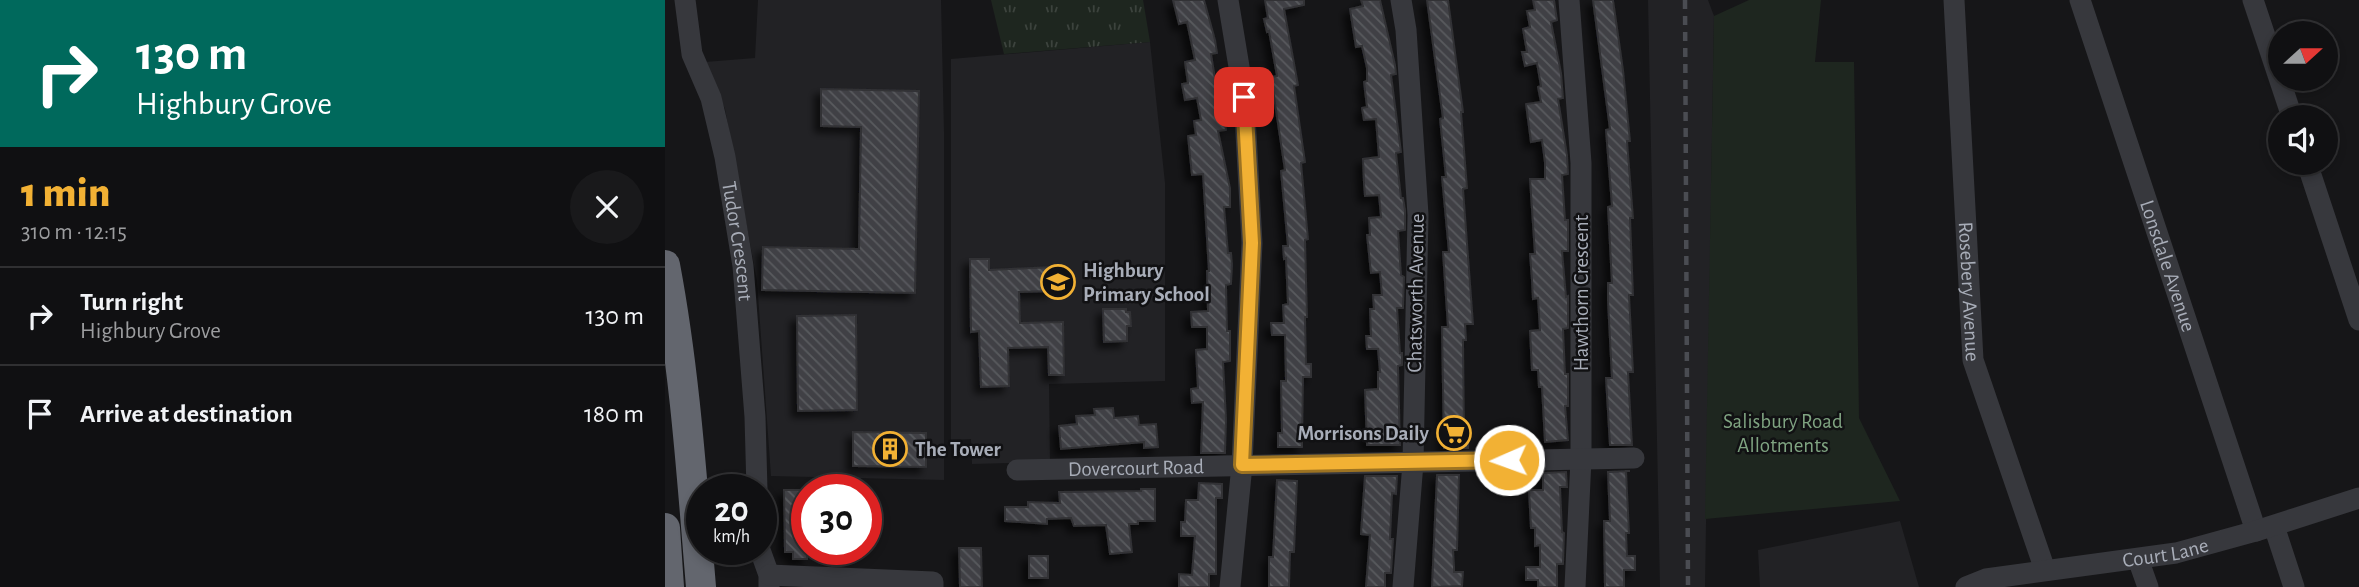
<!DOCTYPE html>
<html lang="en">
<head>
<meta charset="utf-8">
<style>
	:root { --surface:#101012; --page:#19191b; --text:#f1f3f6; --muted:#9c9d9f; --line:#303032; --accent:#f2b134 }
	body { margin:0; font-family:"Alegreya Sans",sans-serif; background:var(--page); color:var(--text); height:100vh; display:flex; flex-direction:column; font-size:26px; white-space:nowrap }
	* { box-sizing:border-box; margin:0 }
	p { font-size:23px; color:var(--muted) }
	.icon { flex:none; width:38px; height:38px; fill:none; stroke:currentColor; stroke-width:2; stroke-linecap:round; stroke-linejoin:round }
	.map { position:relative; flex:1; overflow:hidden }
	.details { display:flex; flex-direction:column; background:var(--surface); width:665px }
	.details>* { flex:none }
	.hud { background:#00695c; color:#fff; overflow:hidden }
	.needle { width:46px; rotate:69deg }
	.fabs { position:absolute; left:1603px; top:21px; display:grid; gap:14px }
	.fabs a { display:grid; place-items:center; width:70px; height:70px; border-radius:50%; background:var(--surface); box-shadow:0 4px 10px #0003,0 0 0 2px var(--line); font-size:35px }
	.speed { position:absolute; left:21px; top:474px; display:flex; gap:14px; font-size:35px; font-weight:700; text-align:center }
	.speed>* { display:grid; place-content:center; width:91px; height:91px; border-radius:50%; background:var(--surface); box-shadow:0 4px 10px #0003,0 0 0 2px var(--line); line-height:1 }
	.speed small { font-size:18px; font-weight:400 }
	.speed .limit { border:10px solid #d22; background:#fff; color:#111 }
	.pin { position:absolute; display:grid; place-items:center; width:60px; height:60px; color:#fff; margin:-30px; border-radius:14px; box-shadow:0 4px 10px #0006 }
	.me { position:absolute; width:77px; margin:-38px; rotate:268deg; stroke-linejoin:round; filter:drop-shadow(0 0 5px #0008) }
	.turn { display:flex; align-items:center; gap:24px; height:147px; padding:0 21px; font-size:32px }
	.turn .icon { width:91px; height:91px; stroke-width:2.5 }
	.turn b { display:block; font-size:49px; line-height:60px }
	.round { display:grid; place-items:center; flex:none; width:74px; height:74px; border-radius:37px; background:var(--page) }
	.summary { display:flex; align-items:center; justify-content:space-between; height:119px; padding:0 21px }
	h1 { font-size:42px; font-weight:800; line-height:52px; color:var(--accent) }
	ul { padding:0; list-style:none }
	li { display:flex; align-items:center; gap:21px; height:98px; padding:0 21px; border-top:2px solid var(--line) }
	li div { flex:1 }
	li b { display:block; font-size:26px }
	li em { font-style:normal }
	main { display:flex; flex:1; min-height:0 }
	.map>svg:first-child { display:block }
	.built { fill:#222225 }
	.park { fill:url(#park-tufts) }
	.garden { fill:#1e261f }
	.building { fill:url(#building-back-hatch); stroke:#303034; stroke-width:2; filter:url(#shadow) }
	.lines { fill:none; stroke-linecap:round; stroke-linejoin:round }
	.minor { stroke:#37383d; stroke-width:21 }
	.highway { stroke:#63666e; stroke-width:30 }
	.rail { stroke:#4a4c52; stroke-width:4.5; stroke-dasharray:9 7; stroke-linecap:butt }
	.route-casing { stroke:#9d7322; stroke-width:18 }
	.route { stroke:#f2b134; stroke-width:12 }
	.labels { text-anchor:middle; dominant-baseline:central; stroke-width:5; stroke-linejoin:round; paint-order:stroke }
	.street-label { font-size:21px; fill:#a8adb8; stroke:#111113 }
	.poi-label { font-size:21px; font-weight:bold; fill:#a8adb8; stroke:#111113; text-anchor:start }
	.park-label { font-size:21px; fill:#7fa381; stroke:#111113 }
</style>
</head>
<body>
<main>
<section class="details">
<div class="hud">
<div class="turn"><svg class="icon" aria-label="right" viewBox="0 0 24 24"><path d="M7 20v-9h11M14 6l5 5-5 5"/></svg><div><b>130 m</b>Highbury Grove</div></div>
</div>
<div class="summary"><div><h1>1 min</h1><p>310 m · 12:15</p></div><a class="round"><svg class="icon" aria-label="close" viewBox="0 0 24 24"><path d="M6 6l12 12M18 6L6 18"/></svg></a></div>
<ul>
<li><svg class="icon" aria-label="right" viewBox="0 0 24 24"><path d="M7 20v-9h11M14 6l5 5-5 5"/></svg><div><b>Turn right</b><p>Highbury Grove</p></div><em>130 m</em></li>
<li><svg class="icon" aria-label="arrive" viewBox="0 0 24 24"><path d="M6 21V4h12l-3 4 3 4H6"/></svg><div><b>Arrive at destination</b></div><em>180 m</em></li>
</ul>
</section>
<div class="map">
<svg width="1694" height="587" viewBox="0 0 1694 587">
	<defs>
		<pattern id="park-tufts" width="24" height="20" patternUnits="userSpaceOnUse" patternTransform="scale(1.75)"><rect width="24" height="20" fill="#1e261f"/><path d="M3 7l-1-3M5 7V3M7 7l1-3M15 17l-1-3M17 17v-4M19 17l1-3" fill="none" stroke="#3c433d"/></pattern>
		<pattern id="building-back-hatch" width="6" height="6" patternUnits="userSpaceOnUse" patternTransform="scale(1.75)"><rect width="6" height="6" fill="#404145"/><path d="M-1 5l2 2M0 0l6 6M5-1l2 2" fill="none" stroke="#595a5e"/></pattern>
		<filter id="shadow"><feDropShadow dx="-6" dy="6" stdDeviation="3.5" flood-color="#0009"/></filter>
	</defs>
	<rect width="100%" height="100%" fill="#161618"/>
	<path class="built" d="M93 0H276L279 132V480L106 476 92 281 60 109 40 62 90 58Z
		M983 0H1043L1049 16 1040 587H995Z
		M485 42 500 183V381L384 384 385 462 307 464 306 439 286 440V59Z
		M1235 521 1254 587H1095L1093 550Z"/>
	<path class="park" d="M326 0H478L485 42 339 54Z"/>
	<path class="garden" d="M1084 0H1156L1150 62H1189L1194 418 1235 501 1040 519 1049 16Z"/>
	<path class="building" d="M508 0H539L550 40 552 53 546 54 553 97H557L559 111 561 130 553 131 565 188V207H559L563 253H566L567 265 566 284 561 285 562 331H565V361L558 362 561 419 560 453H536L538 402 527 403 526 389 533 388 531 350 542 349V327H527L526 312 543 311 542 271H544L538 174 527 175 523 136 531 135 529 121 536 120 532 98 520 100 517 84 523 83 520 62 530 60 522 22 514 24Z
		M600 0H639V5L619 9 633 85 629 86 640 162 636 163 643 239 640 240 642 317H640L641 364H646V377H638L637 447H613V433H617L616 381H621L620 335H607L606 323H619L618 305 623 304 621 258 619 259 618 246H623L616 171 620 170 606 77 612 76 604 31 602 32 599 19 603 18Z
		M696 0H715L730 65 731 74 726 75 736 152 731 153 736 198H738L740 210V230L733 231 736 275 739 277 738 308H732L735 353H737V365L733 366 735 445H702L700 390 713 389V372H715L713 349H702L701 336H706L705 309H709L708 295H717L715 272 706 273 702 235H705L704 218 716 217 714 195 700 196 699 183 698 159 714 157 711 119 699 120 697 108 702 107 699 82 702 81V68L697 46 691 47 685 9 698 6Z
		M762 0H783L798 112H796L802 188 798 189 808 324H800L801 340H798L799 435H803V448H779L777 327H783L778 252H784L777 177H781L775 119 778 118Z
		M868 0H889L892 20 886 22 896 73 898 98 893 99 902 155 903 174 897 175 900 220H903V251H897L901 297 903 296V328L898 329 900 374H903V406H900L903 440 880 442 877 387H874L873 370H867L865 331 875 330 873 298 868 299 867 280 865 254H870L865 179H880V162L877 140 866 142 861 104 876 102 873 87 876 86 872 63 860 66 857 52H862L858 29 865 27 862 11 870 10Z
		M928 0H948L958 70 965 141H962L968 218H965L968 295H964L968 372H963L967 445H945L941 378H947L943 301V283H947L943 207 947 206 941 130 945 129Z
		M156 89 254 91 250 293 97 290 98 247 194 249 196 127 156 126Z
		M305 259H324V270L389 267V291L354 292 355 323 398 322 399 375H384L383 347 343 348 344 386 316 387 314 331 306 332Z
		M438 309H461V312H465L466 326H462V341L439 342Z
		M191 315 192 410 133 411 132 316Z
		M448 408 449 418 473 416 474 425 491 424 493 447 479 448V442L396 449 394 426 412 424 411 416 430 415 429 409Z
		M188 432 261 433V467L188 466Z
		M961 471 964 533H961L962 556H970V570H959V587H940L939 521H945L943 472 965 471Z
		M901 472 902 487H895L897 532 899 533 898 564H892V587H873V580H861V567H875V545L870 546V528H866L864 490H878V473Z
		M772 475H794L792 550H788L789 566V572H798L797 586 767 587Z
		M700 476H732L731 494 727 493 725 539H728L726 573H720V587H701L705 535 696 534Z
		M612 480 632 481 629 552H625L624 587H604V557H608Z
		M534 483 557 484V498H551V574H544V587H514V574L527 575 530 536H516V522H520L521 500H533Z
		M476 489H490V521H473V524H464L467 552 445 554 441 525 409 526 406 518 382 519V524L340 521V507H363V502L395 503 394 492 476 491Z
		M119 490H136L137 543H142V559H128V552H120Z
		M294 548H316L317 587H295Z
		M364 556H383V578H364Z"/>
	<g class="lines">
		<g class="minor">
			<path id="s1" d="M20 0 27 54 46 98 60 157 78 266 90 417 92 490"/>
			<path d="M563 0 579 97 587 243 577 465 565 587"/>
			<path d="M736 0 741 30 753 215 748 463 738 587"/>
			<path d="M904 0 916 163V459L910 587"/>
			<path id="s2" d="M1289 0 1308 360 1380 570"/>
			<path id="s3" d="M1415 0 1591 531"/>
			<path d="M1588 0 1627 117"/>
			<path d="M1642 163 1694 320"/>
			<path id="s4" d="M352 470 969 458"/>
			<path d="M1609 526 1629 587"/>
			<path d="M95 550 104 575V587"/>
			<path d="M1473 559 1483 587"/>
			<path d="M104 575 268 582V587"/>
			<path id="s5" d="M1301 587 1321 579 1511 553 1591 531 1694 498"/>
		</g>
		<path class="highway" d="M0 265C20 371 27 480 36 587
			M0 528 4 587"/>
		<path class="rail" d="M1020 0 1023 587"/>
	</g>
	<g class="lines">
		<g class="route-casing">
			<path id="route" d="M579 97 587 243 577 465 844 460"/>
		</g>
		<use href="#route" class="route"/>
	</g>
	<defs>
		<g id="school-ring" transform="scale(1.75)"><circle r="9.5" fill="#111113" stroke="#f2b134" stroke-width="1.5"/><path d="M0-5L7-2L0 1L-7-2ZM-4 1L0 2.5L4 1V4Q0 6-4 4Z" fill="#f2b134"/></g>
		<g id="supermarket-ring" transform="scale(1.75)"><circle r="9.5" fill="#111113" stroke="#f2b134" stroke-width="1.5"/><path d="M-6-5.5h2.5l.6 2H6L4.5 2H-2.5L-4.4-4H-6ZM-1.5 3.2a1.3 1.3 0 1 0 .1 0ZM3 3.2a1.3 1.3 0 1 0 .1 0Z" fill="#f2b134"/></g>
		<g id="building-ring" transform="scale(1.75)"><circle r="9.5" fill="#111113" stroke="#f2b134" stroke-width="1.5"/><path d="M-4-6H4V6H1V3H-1V6H-4ZM-2.5-4.3h1.7v1.8h-1.7ZM.8-4.3h1.7v1.8H.8ZM-2.5-1h1.7V.8h-1.7ZM.8-1h1.7V.8H.8Z" fill="#f2b134"/></g>
	</defs>
	<g fill-rule="evenodd">
		<use href="#school-ring" x="393" y="282"/>
		<use href="#supermarket-ring" x="789" y="433"/>
		<use href="#building-ring" x="225" y="449"/>
	</g>
	<g class="labels">
		<g class="street-label">
			<text stroke="none"><textPath href="#s1" startOffset="248">Tudor Crescent</textPath></text>
			<text stroke="none"><textPath href="#s3" startOffset="280">Lonsdale Avenue</textPath></text>
			<text stroke="none"><textPath href="#s2" startOffset="292">Rosebery Avenue</textPath></text>
			<text transform="translate(751 293) rotate(-89)">Chatsworth Avenue</text>
			<text transform="translate(916 293) rotate(-90)">Hawthorn Crescent</text>
			<text stroke="none"><textPath href="#s4" startOffset="119">Dovercourt Road</textPath></text>
			<text stroke="none"><textPath href="#s5" startOffset="203">Court Lane</textPath></text>
		</g>
		<g class="poi-label">
			<text x="418" y="270">Highbury<tspan x="418" dy="24">Primary School</tspan></text>
			<text x="764" y="433" text-anchor="end">Morrisons Daily</text>
			<text x="250" y="449">The Tower</text>
		</g>
		<g class="park-label">
			<text x="1118" y="421">Salisbury Road<tspan x="1118" dy="24">Allotments</tspan></text>
		</g>
	</g>
</svg>
<div class="fabs">
<a><svg class="needle" viewBox="-14 -14 28 28"><path d="M0-13l5 13h-10z" fill="#e53935"/><path d="M0 13l5-13h-10z" fill="#9c9d9f"/></svg></a>
<a><svg class="icon" aria-label="sound" viewBox="0 0 24 24"><path d="M4 9h4l5-4v14l-5-4H4zM17 9q2 3 0 6"/></svg></a>
</div>
<div class="speed"><div>20<small>km/h</small></div><div class="limit">30</div></div>
<div class="pin" style="left:579px;top:97px;background:#d93025"><svg class="icon" aria-label="arrive" viewBox="0 0 24 24"><path d="M6 21V4h12l-3 4 3 4H6"/></svg></div>
<svg class="me" style="left:844px;top:460px" viewBox="-20 -20 40 40"><circle r="17" fill="#f2b134" stroke="#fff" stroke-width="3"/><path d="M0-11L8 9 0 5-8 9z" fill="#fff"/></svg>
</div>
</main>
</body>
</html>
